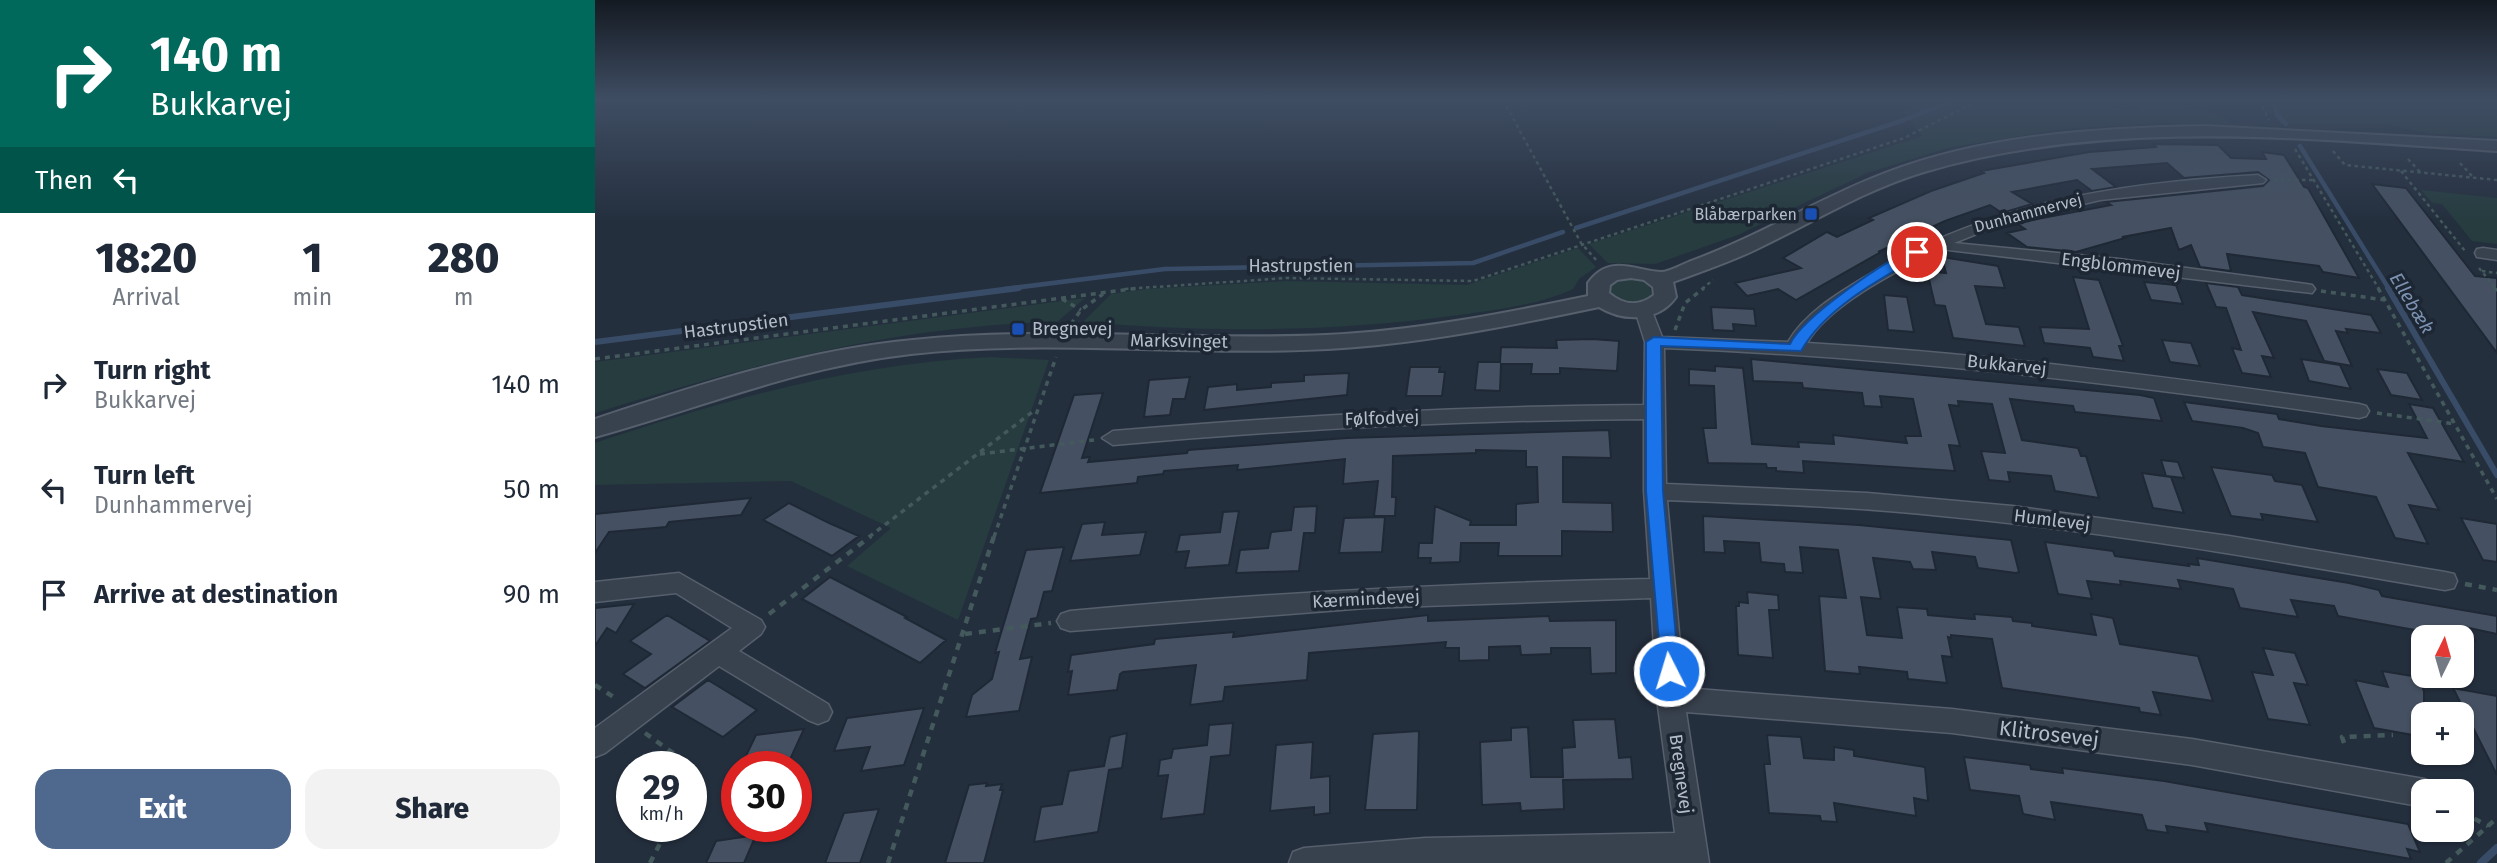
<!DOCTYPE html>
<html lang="en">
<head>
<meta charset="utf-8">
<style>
	:root { --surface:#fff; --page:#f2f2f3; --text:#1f2937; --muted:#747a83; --accent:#4f688e }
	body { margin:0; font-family:"Fira Sans",sans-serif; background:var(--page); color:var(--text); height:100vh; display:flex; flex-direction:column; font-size:26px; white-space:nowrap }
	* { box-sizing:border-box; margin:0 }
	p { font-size:23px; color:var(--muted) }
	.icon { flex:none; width:38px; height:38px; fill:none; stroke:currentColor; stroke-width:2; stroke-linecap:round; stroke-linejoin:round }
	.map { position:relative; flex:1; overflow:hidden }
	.panel { display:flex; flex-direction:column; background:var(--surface); width:595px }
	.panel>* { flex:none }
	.hud { background:#00695c; color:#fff; overflow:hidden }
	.needle { width:46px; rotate:5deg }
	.controls { position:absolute; left:1816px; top:625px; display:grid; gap:14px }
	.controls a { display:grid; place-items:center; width:63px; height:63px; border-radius:14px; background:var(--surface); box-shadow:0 2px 5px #0004; font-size:35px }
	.speed { position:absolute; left:21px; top:751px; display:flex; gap:14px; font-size:35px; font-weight:700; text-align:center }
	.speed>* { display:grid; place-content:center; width:91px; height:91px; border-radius:50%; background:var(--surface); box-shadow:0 2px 5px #0004; line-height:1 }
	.speed small { font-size:18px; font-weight:400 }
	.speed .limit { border:10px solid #d22; background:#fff; color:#111 }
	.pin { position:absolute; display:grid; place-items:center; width:60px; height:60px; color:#fff; margin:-30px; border:4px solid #fff; border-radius:50%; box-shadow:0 2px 7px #0007 }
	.me { position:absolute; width:77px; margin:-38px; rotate:355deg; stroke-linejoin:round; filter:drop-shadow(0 0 5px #0008) }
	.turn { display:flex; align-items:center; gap:24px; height:147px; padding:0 35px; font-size:32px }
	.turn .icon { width:91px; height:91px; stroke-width:2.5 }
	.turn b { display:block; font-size:49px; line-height:60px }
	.then { display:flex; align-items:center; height:66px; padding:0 35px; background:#0003; gap:14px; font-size:26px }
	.eta { display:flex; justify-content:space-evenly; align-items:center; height:119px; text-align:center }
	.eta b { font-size:42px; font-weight:800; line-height:49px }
	.primary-button { display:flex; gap:14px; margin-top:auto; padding:14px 35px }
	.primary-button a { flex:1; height:80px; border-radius:21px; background:var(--accent); color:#fff; font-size:28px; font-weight:800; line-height:80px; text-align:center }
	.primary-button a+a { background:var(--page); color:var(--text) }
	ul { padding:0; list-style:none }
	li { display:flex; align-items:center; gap:21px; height:105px; padding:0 35px }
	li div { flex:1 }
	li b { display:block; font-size:26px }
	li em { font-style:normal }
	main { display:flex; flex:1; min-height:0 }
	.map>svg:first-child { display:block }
	.green { fill:#263c3f }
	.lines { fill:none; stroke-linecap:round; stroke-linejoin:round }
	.stream-far2 { stroke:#394c67; stroke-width:4.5 }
	.stream-far1 { stroke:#394c67; stroke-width:6 }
	.stream { stroke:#394c67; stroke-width:8 }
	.building { fill:#455162; stroke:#1f2835; stroke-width:2 }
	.minor-casing { stroke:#565f6c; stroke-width:3 }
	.tertiary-casing { stroke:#565f6c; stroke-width:4 }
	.path-far2 { stroke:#44595c; stroke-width:2.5; stroke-dasharray:3.5 3.5; stroke-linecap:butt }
	.path-far1 { stroke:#44595c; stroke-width:3.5; stroke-dasharray:5 5; stroke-linecap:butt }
	.path { stroke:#44595c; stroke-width:4.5; stroke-dasharray:7 7; stroke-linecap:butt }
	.minor { fill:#38414e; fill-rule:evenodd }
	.tertiary { fill:#38414e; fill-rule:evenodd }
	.route { fill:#1a73e8; stroke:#114b97; stroke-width:2 }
	.transit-dot { fill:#1a4fb4; stroke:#1d2633; stroke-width:2.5 }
	.labels { text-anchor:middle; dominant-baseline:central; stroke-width:7; stroke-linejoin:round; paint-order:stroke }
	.far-street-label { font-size:16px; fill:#b4bcc9; stroke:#1d2633 }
	.far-poi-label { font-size:16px; fill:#b4bcc9; stroke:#1d2633; text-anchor:end }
	.street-label { font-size:18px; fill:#b4bcc9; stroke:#1d2633 }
	.poi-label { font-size:18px; fill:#b4bcc9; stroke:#1d2633; text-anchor:start }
	.water-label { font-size:19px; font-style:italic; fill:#7c92b1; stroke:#1d2633 }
	.near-street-label { font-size:21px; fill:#b4bcc9; stroke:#1d2633 }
</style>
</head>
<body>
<main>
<section class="panel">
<div class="hud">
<div class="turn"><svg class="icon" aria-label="right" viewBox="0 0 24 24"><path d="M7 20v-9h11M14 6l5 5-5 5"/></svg><div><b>140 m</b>Bukkarvej</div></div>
<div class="then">Then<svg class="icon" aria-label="left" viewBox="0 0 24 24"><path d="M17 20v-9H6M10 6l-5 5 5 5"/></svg></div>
</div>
<div class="eta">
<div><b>18:20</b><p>Arrival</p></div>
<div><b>1</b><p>min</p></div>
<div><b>280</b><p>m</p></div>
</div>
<ul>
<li><svg class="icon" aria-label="right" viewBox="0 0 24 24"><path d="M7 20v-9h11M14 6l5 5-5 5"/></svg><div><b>Turn right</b><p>Bukkarvej</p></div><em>140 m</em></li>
<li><svg class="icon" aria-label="left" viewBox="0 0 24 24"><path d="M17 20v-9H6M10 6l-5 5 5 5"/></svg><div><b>Turn left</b><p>Dunhammervej</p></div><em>50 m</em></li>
<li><svg class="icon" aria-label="arrive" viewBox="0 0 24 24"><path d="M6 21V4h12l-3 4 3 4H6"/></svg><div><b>Arrive at destination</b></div><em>90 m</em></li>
</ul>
<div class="primary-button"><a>Exit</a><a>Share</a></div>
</section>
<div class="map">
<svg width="1902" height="863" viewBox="0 0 1902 863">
	<rect width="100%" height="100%" fill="#242f3e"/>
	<path class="green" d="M1334 100H1489V105L1546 110 1544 100 1627 115 1633 121V124L1564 123 1466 129 1353 148 1272 173 1143 235 1060 264 1013 263 994 244 1327 136 1308 112Z
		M1672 100H1902V137L1833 133 1789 124H1686Z
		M1826 190 1902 198V244L1877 241 1847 204 1837 203Z
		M983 248 1001 267 984 279 978 289C944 305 901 310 864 315 740 332 613 333 488 322L516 294 551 289 691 281 872 285Z
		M1033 278 1053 283 1057 295 1041 303 1020 298 1014 290 1015 285Z
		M490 298 462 322C303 325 150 366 0 413V362Z
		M396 357 454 360 363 620 252 566 296 528 196 481 0 485V443C129 400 260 363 396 357Z"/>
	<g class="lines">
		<path class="stream-far2" d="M1678 100 1682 115 1691 124
			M1705 146 1794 289
			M981 228 1309 120 1360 100
			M410 289 570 269 878 263 968 232"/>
		<path class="stream-far1" d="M1793 288 1902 475
			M0 342 424 288"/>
		<path class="stream" d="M1886 863 1902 848"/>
	</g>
	<path class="building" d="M1558 144 1623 145 1636 158 1671 159 1667 152 1689 155 1709 187 1713 188 1764 278 1728 272 1724 266 1632 254 1636 271 1605 267 1596 245 1584 250 1576 228 1527 237 1530 238 1481 252 1432 247 1412 233 1430 229 1421 223 1516 205 1511 202 1668 186 1674 180 1663 172 1589 178 1572 163 1497 169 1521 187 1497 191 1482 180 1417 192 1437 204 1407 213 1395 205 1350 221 1283 252H1286L1201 300 1183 289 1152 296 1140 283 1206 268 1188 258 1232 232 1242 237 1278 220 1274 218 1336 191 1389 173 1386 171 1494 152 1561 147Z
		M1777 184 1811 188 1880 276 1902 278V353Z
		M1347 257 1403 266 1410 288 1380 286 1391 324 1424 327 1430 346 1358 338 1350 306 1340 305 1332 271 1351 273Z
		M1478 277 1504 280 1528 346H1524L1529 361 1498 357 1495 348 1449 343 1445 327 1494 329Z
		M1549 282 1581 285 1588 304 1556 300Z
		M1611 283 1643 287 1647 295 1776 315 1786 333 1751 329 1753 333 1741 331 1757 366 1729 361 1711 321 1658 312 1679 358 1667 356 1676 377 1647 373 1637 348 1646 350 1631 308 1621 307Z
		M1289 295 1312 297 1319 332 1293 330Z
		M1116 307 1159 309 1161 326 1138 324 1139 331 1118 330Z
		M997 339 1024 341 1022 371 965 368V374H936L937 364H906L905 391 880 390 883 362H905L906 347 962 348 961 340Z
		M1567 340 1596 343 1605 366 1575 362Z
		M1156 359 1545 395 1559 398 1567 421 1480 412 1478 406 1415 399 1427 440 1483 448 1486 456H1491L1504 498 1460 491 1456 476 1413 472 1415 482 1394 480 1386 451 1410 453 1397 404 1363 401 1364 406 1354 405 1365 446 1354 445 1360 471 1208 461 1209 473 1181 471V468H1172L1171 464 1113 463 1108 428H1121L1119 386 1094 385V369L1120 371V366L1148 368 1157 444 1204 447 1203 442 1239 444 1238 435 1312 443 1310 436H1326L1318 399 1285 396 1287 407 1269 406 1267 393 1208 388 1207 383 1158 381Z
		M1706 359 1745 365 1756 389 1714 381Z
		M815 367H845L844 372H850L847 396H811Z
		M1782 369 1812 373 1827 400 1796 395Z
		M754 373 752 395 609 410 613 387 642 384V390L676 387V383L709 381V375Z
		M595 377 590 399H578L575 415 549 417 554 380Z
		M508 393 487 458 495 457 493 462 592 453 593 450 752 438 1014 430 1016 458 968 457V502L1017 503 1018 532 967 531V556H903L904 543H866L865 562 835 563 836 558H823L824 543H837L840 506 876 521 875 525H921V504L943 502 942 467H931V451L881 450V453L798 456 797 497H801L800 516H779L783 481 748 484 750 459 642 470 643 465 569 471 568 474 543 477 542 483 445 493 479 395Z
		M1589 402 1682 414 1684 419 1726 426 1832 438 1814 404 1838 408 1869 462 1813 453 1844 510 1814 505 1833 544 1800 538 1781 497 1723 487 1710 453 1668 447 1663 433 1648 428 1597 421Z
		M1566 460 1583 462 1589 478 1571 476Z
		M1616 467 1677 475 1680 481 1707 485 1723 522 1666 514 1668 520 1636 516Z
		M1547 473 1576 477 1589 513 1558 508Z
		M156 498 146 515 74 522 71 527 14 532 0 553V514Z
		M194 503 234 523 264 536 237 556 168 520Z
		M722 506 720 533H709L704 571 641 573 645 550 673 548 676 532 696 530 699 507Z
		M644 511 634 565 590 568 594 551 581 552 585 535 625 532 628 512Z
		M1108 516 1264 525 1416 540 1424 572 1421 573 1383 568 1380 557 1337 552 1341 570 1318 569 1315 562 1278 558 1286 599 1266 597 1272 635 1307 638 1302 607 1332 609 1333 615 1377 619H1380L1379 614 1417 617 1418 621 1437 623V626L1501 635 1496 614 1518 618 1525 644 1603 656 1618 701 1558 692 1566 715 1545 712 1544 708 1407 688 1397 639 1356 635V638L1353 637 1357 657 1347 656 1352 683 1313 679 1312 672 1264 667 1265 674 1230 671 1224 596 1251 598 1243 550 1205 547 1208 573 1190 572 1189 564 1166 562 1164 543 1129 541 1130 553 1109 552Z
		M790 517 787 552 744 553 749 518Z
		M1866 518 1902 524V562L1888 560Z
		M510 522 507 535 551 532 545 555 475 561 487 524Z
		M1450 542 1518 551 1520 556 1594 566 1593 564 1604 565 1602 558 1754 583 1784 590 1787 596 1902 616V634L1874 628 1880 641 1743 616 1739 606 1696 600 1703 617 1645 608 1638 589 1583 580 1586 589 1525 581 1526 585 1492 581 1497 599 1463 594Z
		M469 547 457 591 449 592 442 618 436 619 425 659 437 657 424 711 371 717 377 695 397 679 404 652 400 653 431 550Z
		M235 577 312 617 310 618 351 640 325 663 207 599Z
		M1152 592 1183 595 1184 610H1174L1178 658 1143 655 1141 606H1144V602L1153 603Z
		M39 604 21 633 12 628 0 646V608Z
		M72 615 115 641 50 688 28 674 56 654 35 641Z
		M833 615V621L954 616 955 621 1021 620V673L996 674 995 648H956V654L926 655 925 646 894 647V660L864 661V648H850L851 642 714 653 712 680 630 687 628 701 595 705 601 665 528 672 525 674 522 690 473 695 477 671 473 672 476 655 559 644 560 639 639 632 638 637Z
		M1668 648 1700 653 1713 685 1699 683 1715 725 1673 719 1657 672 1678 675Z
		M1787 671 1823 677 1829 691V737L1779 728 1760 680 1793 687Z
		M113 680 162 710 128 737 77 707Z
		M1858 688 1902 696V775Z
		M329 708 309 765 266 771 275 747 239 751 252 718Z
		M1020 719 1024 758 1036 757 1038 779 968 780 969 809 926 811 925 803 887 805 885 742 916 740V728L933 727 936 777H968L967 748 980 747 978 720Z
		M638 723 635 755 616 757 609 814 566 819 573 775 563 776 565 760 576 758 578 749 612 745 614 725Z
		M209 729 192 766H146L161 735Z
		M824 731 822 810H770L778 734Z
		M532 733 527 768 514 770 503 832 439 842 446 807 467 804 474 771 509 766 515 737Z
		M1172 735 1206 737 1209 758 1239 760V747L1259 750V756L1330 767 1333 801 1319 798 1321 816 1239 803 1242 822 1226 821 1225 816 1174 813 1169 764H1175Z
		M718 742 716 778 735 776V813L719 815V807L675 811 681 745Z
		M1369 757 1435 765 1436 769 1468 773 1467 768 1569 781 1813 824 1825 852 1812 849 1816 859 1610 823 1613 832 1571 826 1573 833 1552 830 1547 815 1456 802 1460 820 1428 814 1424 796 1375 790Z
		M392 783 391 786 407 784 405 790H408L389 863H350L374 785Z
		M284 809 265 863H230L249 813Z
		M161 835 149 863H111L121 841Z"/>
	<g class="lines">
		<g class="minor-casing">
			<path id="minor" d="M1663 175 1671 180 1668 183 1505 200 1409 223 1359 243 1524 259 1711 284 1717 285 1720 289 1717 293 1345 249C1306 269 1234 304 1212 343 1397 354 1581 378 1764 404L1771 406 1774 411 1771 416 1764 418C1533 384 1302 357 1069 348L1071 484 1272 493 1417 506 1634 536 1850 572 1859 574 1862 581 1859 588 1850 590C1683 561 1516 532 1347 516 1255 506 1164 504 1072 500L1089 688 1357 709 1597 739 1829 779 1839 783 1843 791H1829V807L1597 765 1357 733 1091 712 1114 863H694L698 852 709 848 830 838 1080 833 1062 699 1056 598 771 608 475 631 466 628 462 621 466 614 475 611C668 593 861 583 1055 579L1049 491V419C871 420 695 429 518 445L507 438 518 431C695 416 871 406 1049 405L1050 342 1040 310 1043 306H1055L1067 337 1193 342C1210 313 1242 294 1270 277 1391 203 1522 183 1663 175Z
				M1888 248 1902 250V260L1882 257 1880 253 1882 249Z
				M84 573 166 620 170 627 166 634 144 651 233 704 237 712 233 720 223 724 213 720 124 666 10 753 0 757V728L137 628 81 593 0 602V582Z"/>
		</g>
		<g class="tertiary-casing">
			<path id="tertiary" d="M1610 126 1902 141V151C1712 139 1515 117 1329 172 1272 189 1220 221 1166 247 1138 261 1108 271 1078 282L1081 297C1064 322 1028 322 1004 307 914 326 824 344 733 349 594 356 454 339 316 354 202 367 108 407 0 437V419C103 385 209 350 318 340 455 326 593 341 731 335 819 331 906 314 993 296V283C1014 253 1041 271 1066 272 1074 272 1088 264 1096 261 1163 237 1224 198 1290 173 1392 134 1503 128 1610 126ZM1036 278 1049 280 1058 287 1059 295C1044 307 1028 305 1014 293L1015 285 1022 280Z"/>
		</g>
		<path class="path-far2" d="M908 100 986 243 1002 261
			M1664 100 1674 120
			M1700 149 1784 289
			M1738 151 1750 165 1902 180
			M1813 159 1825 172
			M1865 163 1877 176
			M1806 171 1870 251
			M1679 180H1719
			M1884 268 1901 289
			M1887 271 1902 273
			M530 289 692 278 878 281 1309 138 1385 100
			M1107 289 1118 280"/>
		<path class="path-far1" d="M1783 288 1902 499
			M1899 288 1902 291
			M1726 291 1790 300
			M467 299 486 310
			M476 324 486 310 508 294
			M1080 330 1090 303 1109 288
			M0 359 544 288
			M1782 413 1860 424
			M385 454 499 440
			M274 537 440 410
			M399 537 461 357"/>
		<path class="path" d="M1870 584 1902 590
			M174 614 276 536
			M370 634 456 623
			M0 685 23 700
			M50 733 103 771 96 783
			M1749 743 1747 737 1798 735
			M1867 812 1893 826
			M55 863 74 826
			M293 863 399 536
			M1851 863 1902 818"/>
		<use href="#minor" class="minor"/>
		<use href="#tertiary" class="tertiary"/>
	</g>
	<linearGradient id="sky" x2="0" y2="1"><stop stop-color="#141a22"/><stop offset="0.45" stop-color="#3f4d63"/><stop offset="1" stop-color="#3f4d63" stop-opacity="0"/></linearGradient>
	<rect width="1902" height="221" fill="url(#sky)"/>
	<path class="route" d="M1322 248 1329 252 1327 255C1285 279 1230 308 1206 351L1066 346 1068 491 1084 671 1081 677 1074 680 1067 677 1051 491V342L1059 337 1195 344C1207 318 1295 256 1322 248Z"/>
	<g class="transit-dot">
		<rect x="1209" y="207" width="14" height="14" rx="3.5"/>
		<rect x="416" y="322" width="14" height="14" rx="3.5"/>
	</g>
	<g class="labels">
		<g class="far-street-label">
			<text transform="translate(1433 213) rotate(-15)">Dunhammervej</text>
		</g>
		<g class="far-poi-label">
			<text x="1202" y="214">Blåbærparken</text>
		</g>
		<g class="street-label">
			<text x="706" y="266">Hastrupstien</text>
			<text transform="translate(1526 266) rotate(7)">Engblommevej</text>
			<text transform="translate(141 326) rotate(-7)">Hastrupstien</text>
			<text transform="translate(584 341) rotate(1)">Marksvinget</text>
			<text transform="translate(1412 365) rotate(6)">Bukkarvej</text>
			<text transform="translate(787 418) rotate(-2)">Følfodvej</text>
			<text transform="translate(1457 520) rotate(7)">Humlevej</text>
			<text transform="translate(771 599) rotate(-3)">Kærmindevej</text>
			<text transform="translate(1086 774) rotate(82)">Bregnevej</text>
		</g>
		<g class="poi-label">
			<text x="437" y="329">Bregnevej</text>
		</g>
		<g class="water-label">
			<text transform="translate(1817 303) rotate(59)">Ellebæk</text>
		</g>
		<g class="near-street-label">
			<text transform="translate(1454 734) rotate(7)">Klitrosevej</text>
		</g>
	</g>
</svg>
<div class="controls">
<a><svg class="needle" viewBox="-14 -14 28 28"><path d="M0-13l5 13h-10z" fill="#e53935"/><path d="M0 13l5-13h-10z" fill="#747a83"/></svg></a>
<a>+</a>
<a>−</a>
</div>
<div class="speed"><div>29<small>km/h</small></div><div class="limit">30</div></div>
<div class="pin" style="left:1322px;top:252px;background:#d93025"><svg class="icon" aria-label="arrive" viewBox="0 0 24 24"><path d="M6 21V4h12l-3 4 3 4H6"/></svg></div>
<svg class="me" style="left:1074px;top:671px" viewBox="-20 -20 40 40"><circle r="17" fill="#1a73e8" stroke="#fff" stroke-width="3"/><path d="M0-11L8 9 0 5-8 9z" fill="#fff"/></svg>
</div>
</main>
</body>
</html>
